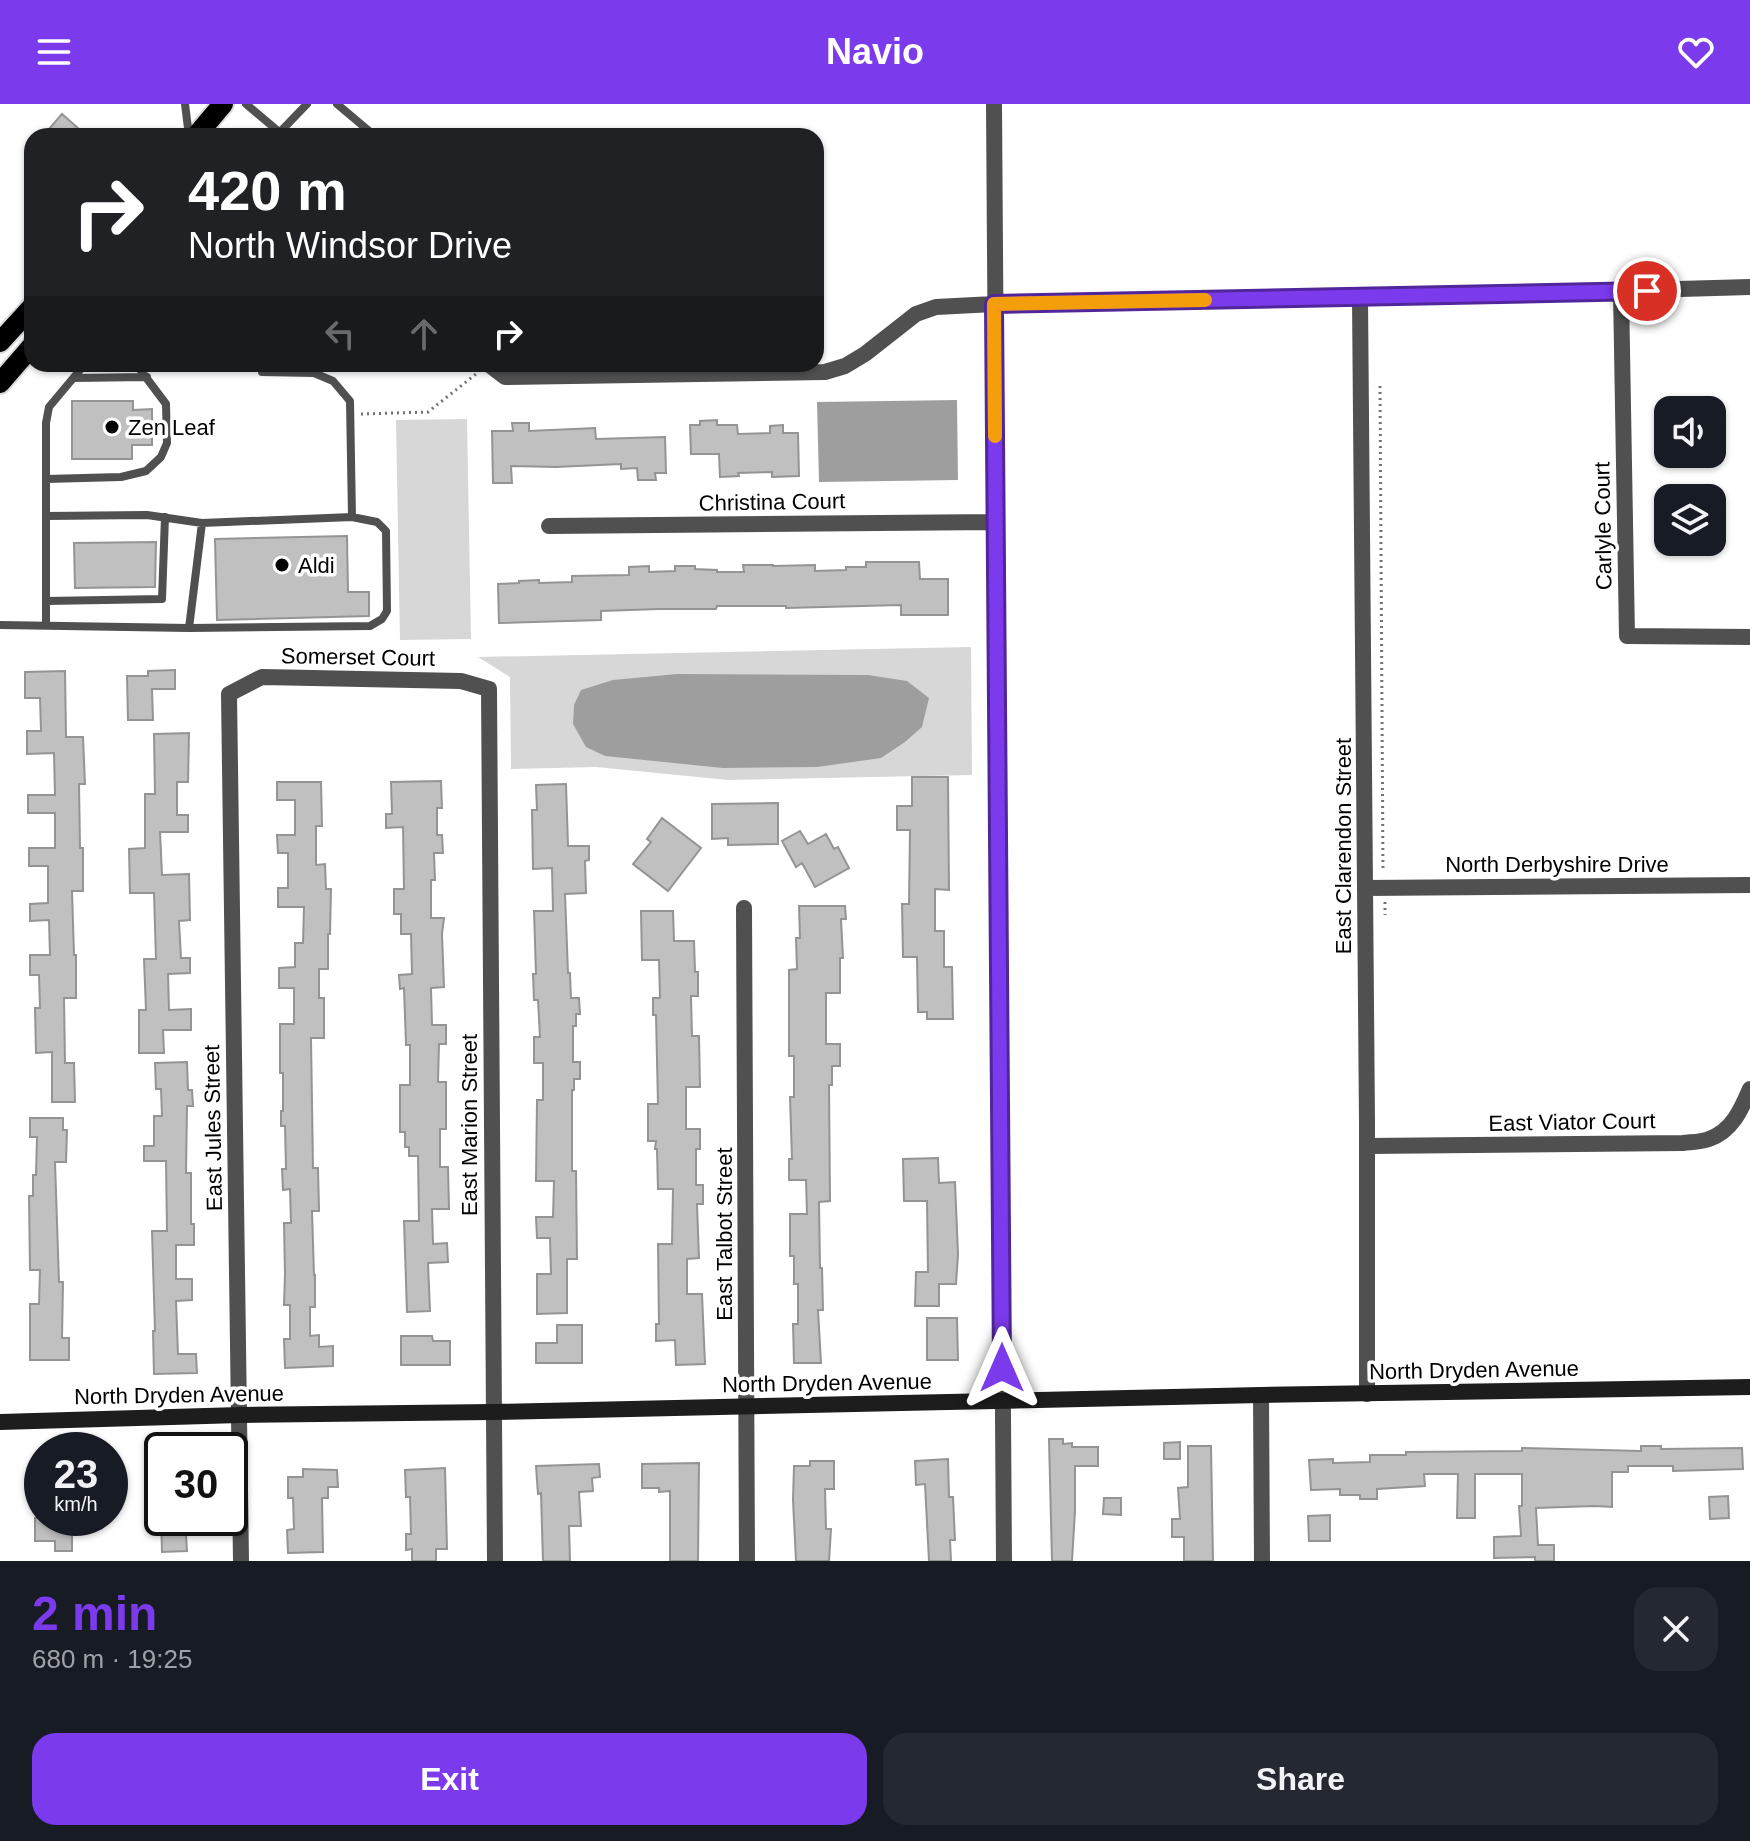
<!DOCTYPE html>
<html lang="en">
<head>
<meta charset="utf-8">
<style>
	:root { --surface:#171b24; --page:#242831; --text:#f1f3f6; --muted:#9ea1a6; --accent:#7c3aed }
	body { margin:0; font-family:Arial,sans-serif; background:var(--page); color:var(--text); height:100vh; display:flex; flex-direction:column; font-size:30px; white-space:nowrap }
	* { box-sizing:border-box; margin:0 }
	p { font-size:26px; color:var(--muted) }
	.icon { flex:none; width:44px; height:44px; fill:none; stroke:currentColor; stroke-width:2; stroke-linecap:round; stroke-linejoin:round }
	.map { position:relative; height:1457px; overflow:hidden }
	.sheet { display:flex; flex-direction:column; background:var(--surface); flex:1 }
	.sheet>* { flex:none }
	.hud { position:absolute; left:24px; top:24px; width:800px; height:244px; border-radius:24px; box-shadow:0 2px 6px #0004; background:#202124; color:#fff; overflow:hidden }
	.controls { position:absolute; left:1654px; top:292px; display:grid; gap:16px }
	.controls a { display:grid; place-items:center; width:72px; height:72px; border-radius:16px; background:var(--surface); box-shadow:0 2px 6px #0004; font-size:40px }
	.speed { position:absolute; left:24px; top:1328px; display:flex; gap:16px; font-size:40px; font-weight:700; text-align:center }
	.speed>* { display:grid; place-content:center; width:104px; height:104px; border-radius:50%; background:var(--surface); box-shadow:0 2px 6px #0004; line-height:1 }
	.speed small { font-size:20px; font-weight:400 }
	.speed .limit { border:4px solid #111; border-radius:12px; background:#fff; color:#111 }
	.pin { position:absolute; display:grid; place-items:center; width:68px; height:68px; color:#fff; margin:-34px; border:4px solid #fff; border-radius:50%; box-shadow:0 2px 8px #0007 }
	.me { position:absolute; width:88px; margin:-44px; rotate:0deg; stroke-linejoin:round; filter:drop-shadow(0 0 6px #0008) }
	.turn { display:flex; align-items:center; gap:28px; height:168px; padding:0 32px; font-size:36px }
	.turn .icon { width:104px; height:104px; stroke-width:2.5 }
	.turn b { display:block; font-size:56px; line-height:68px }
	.lanes { display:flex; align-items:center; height:76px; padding:0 32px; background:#0003; justify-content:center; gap:40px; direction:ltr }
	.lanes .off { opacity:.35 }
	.round { display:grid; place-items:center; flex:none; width:84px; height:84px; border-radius:24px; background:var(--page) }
	.head { display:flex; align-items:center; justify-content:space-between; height:136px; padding:0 32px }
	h1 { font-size:48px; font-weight:700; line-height:60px; color:var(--accent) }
	.action { display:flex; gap:16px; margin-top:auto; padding:16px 32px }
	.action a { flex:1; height:92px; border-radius:24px; background:var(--accent); color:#fff; font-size:32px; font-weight:700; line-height:92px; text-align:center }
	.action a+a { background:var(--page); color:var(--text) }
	header { display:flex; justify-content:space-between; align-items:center; height:104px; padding:0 32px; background:var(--accent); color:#fff; font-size:36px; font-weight:700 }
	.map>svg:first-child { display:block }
	.green { fill:#d7d7d7 }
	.water { fill:#9e9e9e }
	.building { fill:#c0c0c0; stroke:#949494; stroke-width:2 }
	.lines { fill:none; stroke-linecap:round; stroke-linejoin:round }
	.primary-casing { stroke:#dbdbdb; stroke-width:24 }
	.path { stroke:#727272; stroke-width:3; stroke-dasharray:2 4; stroke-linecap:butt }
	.lane { stroke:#505050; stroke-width:8 }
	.street { stroke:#505050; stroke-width:16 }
	.secondary { stroke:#1d1d1d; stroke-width:16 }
	.primary { stroke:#000; stroke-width:20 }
	.route-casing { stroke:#51269a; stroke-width:20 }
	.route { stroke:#7c3aed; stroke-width:14 }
	.slow { stroke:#f59e0b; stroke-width:14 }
	.poi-dot { fill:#000; stroke:#fff; stroke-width:3 }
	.labels { text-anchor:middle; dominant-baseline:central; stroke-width:7; stroke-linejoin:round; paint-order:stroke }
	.poi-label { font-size:22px; fill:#000; stroke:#fff; text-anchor:start }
	.street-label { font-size:22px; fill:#000; stroke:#fff }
</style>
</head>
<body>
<header><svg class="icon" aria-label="menu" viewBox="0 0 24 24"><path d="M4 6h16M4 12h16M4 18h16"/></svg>Navio<svg class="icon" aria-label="heart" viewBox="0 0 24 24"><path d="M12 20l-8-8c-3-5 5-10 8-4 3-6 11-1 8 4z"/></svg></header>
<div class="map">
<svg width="1750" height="1457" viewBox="0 0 1750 1457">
	<rect width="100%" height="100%" fill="#fff"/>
	<path class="green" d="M467 315 471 535 400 536 396 316Z
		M971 543 972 671 728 676 596 663 511 665 510 573 478 553Z"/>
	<path class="water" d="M957 296 958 376 819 378 817 298Z
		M677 570 868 571 907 577 929 594 922 623 905 638 881 654 817 663 723 664 605 652 586 643 573 620 574 601 581 586 613 576Z"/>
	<path class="building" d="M62 10 87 32H43Z
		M72 297H133V306L152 305V341H132V355H72Z
		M717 316V321H737L738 330 770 329V322L783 321V329H798L799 372 772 373V368L738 369 739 372 720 373 719 350H691L690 321H700V317Z
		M512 319H529V327L595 324 596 335 665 333 666 369H655L656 376H638L637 364 621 365V360L556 363 511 362 512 379H493L492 327H513Z
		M347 432 348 488H369V512L217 516 215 435Z
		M156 438 155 483 75 484 74 439Z
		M866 458H919L920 475H948V511H901V501L786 504V502H717L716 505H659L601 507V516L499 519 498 480 519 479V477L539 476V479L572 478V472L629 471V463L649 462V468L675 467V462H695V465L717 466V468H744L743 461H773V462L815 461V467L846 466V463H866Z
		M175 566V585H152L153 616H128L127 572H148V567Z
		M65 567 66 633H83L85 680H79L80 744H83V787H72L74 851H76V894H64L65 959H74L75 998H52V948L36 949 35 904H40L39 871H30V851H50L49 816 30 817V800L48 799V762H29V744H55V709H28V691H55L54 649 27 650V627H41L40 594H25V568Z
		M189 629 188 678H177V711H188V728H160L162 771 189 770 190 816 179 817 181 854H190V869L168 870 169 906 191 905V926H163L164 949H139V906H146L144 855H156L154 789H130L129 745 145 744V690H155L154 630Z
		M912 673H948L949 786 935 785V827H944V863H952L953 915H927V908H918L917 853H903L902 800H909L910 726H897V702H912Z
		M441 677 442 704H437V731H442L443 749H434L435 776H431V814H444L442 830 444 883 431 884 432 921H446V940H439L438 978H446V1025H440V1063H448L449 1105H432L433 1140 447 1139 448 1158 428 1159 430 1207 407 1208 404 1117H419L418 1052H409V1043H405V1028H400V981H410V941H406L404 884 400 885 399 871 412 870 411 830H401V810H394V785H404L403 723 386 724V710H392L391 678Z
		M277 678H321L322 722H316V761L325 760 326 785H331L330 830H328V865H319V894H324V934H311L313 1064H318L319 1107H312L314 1171H315V1203H310V1232L319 1231V1243L333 1242V1262L285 1264 284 1235H290V1201H284L285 1170 284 1119H291L290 1085 283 1086 282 1065H286L285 1022H281V1007H283V969H280V920H294V884H279V864L295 863V839H303L304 803H278V784H288V749H278L277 731H295V696H277Z
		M566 680 568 742H589V756L585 757 586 789 565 790 568 869H570L571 894H579L580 910H576V922H573V958H580V975H574V986H572V1067H576L577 1155H567V1209L537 1210V1170H551L550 1134H537L536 1113H553L554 1077H536L537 996H543V959H534V933H540L538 896H534L533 870H536L534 807H553L552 764 533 765 532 706H537L536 681Z
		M778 699V740L728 741V734L712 735V700Z
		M662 714 701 744 668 787 633 760 651 738 647 735Z
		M800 727 808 740 826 730 834 745 838 743 849 764 815 783 802 759 796 763 782 737Z
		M799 802H845L846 815H841L843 854H840V889H826V940H840V962H832V981H829L830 1097 819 1098 820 1164H822L823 1206H818L821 1259H794L793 1220H798V1180H794V1152H790V1110H807L806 1076H789V1055H792L790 993H794V952H789V866L797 865 796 834H800Z
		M641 807H673L674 837H694L695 868H698V892H691L692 932H699L700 983H686V1025H700V1045H696V1081H703V1100H697L699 1154 687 1155V1190H702L705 1260 676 1261 675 1236 656 1237V1220H659L658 1140H672L673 1085H658L657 1045H655L656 1037H648V1000H658L656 911H653V894H660L659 856H642Z
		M187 958 188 986H192L193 1002H187L186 1069H191V1120H194V1141H176V1175H192V1196L176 1197 178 1250H196L197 1269 154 1270 153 1227H155L152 1127H167L166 1057H144V1042H154V1012H162L161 985H156L155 959Z
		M30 1014H63V1026H67L66 1058H55L59 1178H63L62 1234H69V1256H30V1200H39L40 1166H30L29 1092H33V1071H36L37 1033H30Z
		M938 1054 939 1079 955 1078 958 1150 956 1180H939V1202H915L916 1168H928L927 1097H904L903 1055Z
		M927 1214H957L958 1256H927Z
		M557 1221H582V1259H536V1239H557Z
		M401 1232H432L433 1237H450V1261H401Z
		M1049 1335H1063V1340L1072 1339V1343H1098V1362H1075V1407L1072 1457H1052Z
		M1180 1338V1355H1164V1339Z
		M1188 1342H1211L1213 1457H1184V1433H1172V1415H1180L1178 1384 1188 1383Z
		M1641 1342H1661V1345L1742 1344 1743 1365 1673 1367V1362H1628V1368H1612V1403L1595 1402 1536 1404 1538 1441H1554V1457H1535V1453L1494 1454V1433L1521 1432 1519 1402H1522V1370H1475V1414H1457L1458 1370H1424L1425 1382 1377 1385V1395H1360V1391H1340V1385L1311 1386 1309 1356 1333 1355V1359L1370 1358V1351H1406V1348L1522 1347V1344L1641 1347Z
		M948 1355 949 1393H953L955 1436H950L951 1457H929L925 1380 916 1381 915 1357Z
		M810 1357H834V1385H825L826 1425H831L829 1457H796L793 1396 794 1362H810Z
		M699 1359 698 1457H670V1387L659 1388V1384H642V1360Z
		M599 1360 600 1373 592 1374 593 1387 579 1388 581 1422H569L570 1457H543L541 1389 538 1390 536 1362Z
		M445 1364 447 1445H436V1457H412V1445L406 1446V1430H411L410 1393H406L405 1366Z
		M303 1365 337 1366 338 1383H328V1394H322L323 1448 288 1449 287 1426 294 1425 293 1394H288V1373H303Z
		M1728 1392 1729 1414 1710 1415 1709 1393Z
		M1104 1394H1121V1411L1103 1410Z
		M1330 1411V1437H1309L1308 1412Z
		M35 1414H72V1447H55V1437H35Z
		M161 1414H193V1431H186L187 1447 162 1448Z"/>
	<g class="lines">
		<g class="primary-casing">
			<path id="primary" d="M196 32 223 0
				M0 238 32 203
				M0 279 32 242"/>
		</g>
		<path class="path" d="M1380 282 1383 767
			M361 310 428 308 476 270
			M1385 798V811"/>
		<path class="lane" d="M185 0 189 32
			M246 0 284 32
			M337 0 375 32
			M280 28 307 0
			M262 260V268L314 269 333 277 350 297 352 413
			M74 274 147 273
			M46 375 121 373 146 367 161 353 167 339 166 300 136 260
			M46 412V319L49 303 85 260
			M46 497 162 495 165 413
			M0 521 189 524 370 522 382 515 387 507 386 427 377 418 352 413 202 419 147 411 46 412V521
			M189 524 202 419"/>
		<path class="street" d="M994 0 1004 1457
			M1621 188 1627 532 1750 533
			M1360 194 1367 1019V1290
			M488 260 505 273 825 268 845 262 865 250 916 210 936 203 994 200 1360 194 1750 183
			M549 422 995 418
			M1365 784 1750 781
			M744 804 747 1457
			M1367 1042 1683 1039C1691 1038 1702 1038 1709 1035 1732 1027 1741 1006 1750 985
			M1261 1291 1262 1457
			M241 1457 229 590 262 573 461 577 489 585 495 1457"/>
		<path class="secondary" d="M0 1318 240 1311 493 1308 1261 1291 1750 1283"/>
		<use href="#primary" class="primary"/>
	</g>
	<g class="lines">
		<g class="route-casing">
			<path id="route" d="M1002 1264 994 200 1647 187"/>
		</g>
		<use href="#route" class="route"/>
		<path class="slow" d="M995 332 994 200 1205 196"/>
	</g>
	<g class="poi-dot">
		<circle cx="112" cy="323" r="8"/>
		<circle cx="282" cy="461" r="8"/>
	</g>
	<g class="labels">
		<g class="poi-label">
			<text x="128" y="323">Zen Leaf</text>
			<text x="298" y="461">Aldi</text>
		</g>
		<g class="street-label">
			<text transform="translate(772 398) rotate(-1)">Christina Court</text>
			<text transform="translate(1603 422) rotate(-91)">Carlyle Court</text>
			<text transform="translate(358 553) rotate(1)">Somerset Court</text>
			<text transform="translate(1343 742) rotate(-90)">East Clarendon Street</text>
			<text x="1557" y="760">North Derbyshire Drive</text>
			<text transform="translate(1572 1018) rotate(-1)">East Viator Court</text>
			<text transform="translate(469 1021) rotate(-90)">East Marion Street</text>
			<text transform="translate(213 1024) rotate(-91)">East Jules Street</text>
			<text transform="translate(724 1130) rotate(-90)">East Talbot Street</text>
			<text transform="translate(1474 1266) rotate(-1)">North Dryden Avenue</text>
			<text transform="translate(827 1279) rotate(-1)">North Dryden Avenue</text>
			<text transform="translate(179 1291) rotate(-1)">North Dryden Avenue</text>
		</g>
	</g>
</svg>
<div class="controls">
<a><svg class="icon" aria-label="sound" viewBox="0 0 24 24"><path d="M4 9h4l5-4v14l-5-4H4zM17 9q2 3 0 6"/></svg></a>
<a><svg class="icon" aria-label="layers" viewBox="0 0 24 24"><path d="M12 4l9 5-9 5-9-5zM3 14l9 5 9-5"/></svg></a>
</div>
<div class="speed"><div>23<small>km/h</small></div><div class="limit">30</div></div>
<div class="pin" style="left:1647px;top:187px;background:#d93025"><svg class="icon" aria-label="arrive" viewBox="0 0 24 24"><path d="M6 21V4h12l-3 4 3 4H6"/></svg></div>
<svg class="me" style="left:1002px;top:1264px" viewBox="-20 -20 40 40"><path d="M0-17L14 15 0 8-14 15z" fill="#7c3aed" stroke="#fff" stroke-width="4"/></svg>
<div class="hud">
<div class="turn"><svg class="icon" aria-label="right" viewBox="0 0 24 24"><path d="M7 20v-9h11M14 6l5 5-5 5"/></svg><div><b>420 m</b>North Windsor Drive</div></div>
<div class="lanes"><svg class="icon off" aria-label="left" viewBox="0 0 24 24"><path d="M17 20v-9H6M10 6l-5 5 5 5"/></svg><svg class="icon off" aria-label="ahead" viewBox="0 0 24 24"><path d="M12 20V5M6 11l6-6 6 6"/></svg><svg class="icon" aria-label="right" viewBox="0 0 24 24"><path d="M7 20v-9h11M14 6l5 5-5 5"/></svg></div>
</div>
</div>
<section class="sheet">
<div class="head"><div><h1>2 min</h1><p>680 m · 19:25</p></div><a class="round"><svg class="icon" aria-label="close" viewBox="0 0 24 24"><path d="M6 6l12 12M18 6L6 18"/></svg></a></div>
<div class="action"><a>Exit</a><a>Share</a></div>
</section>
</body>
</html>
